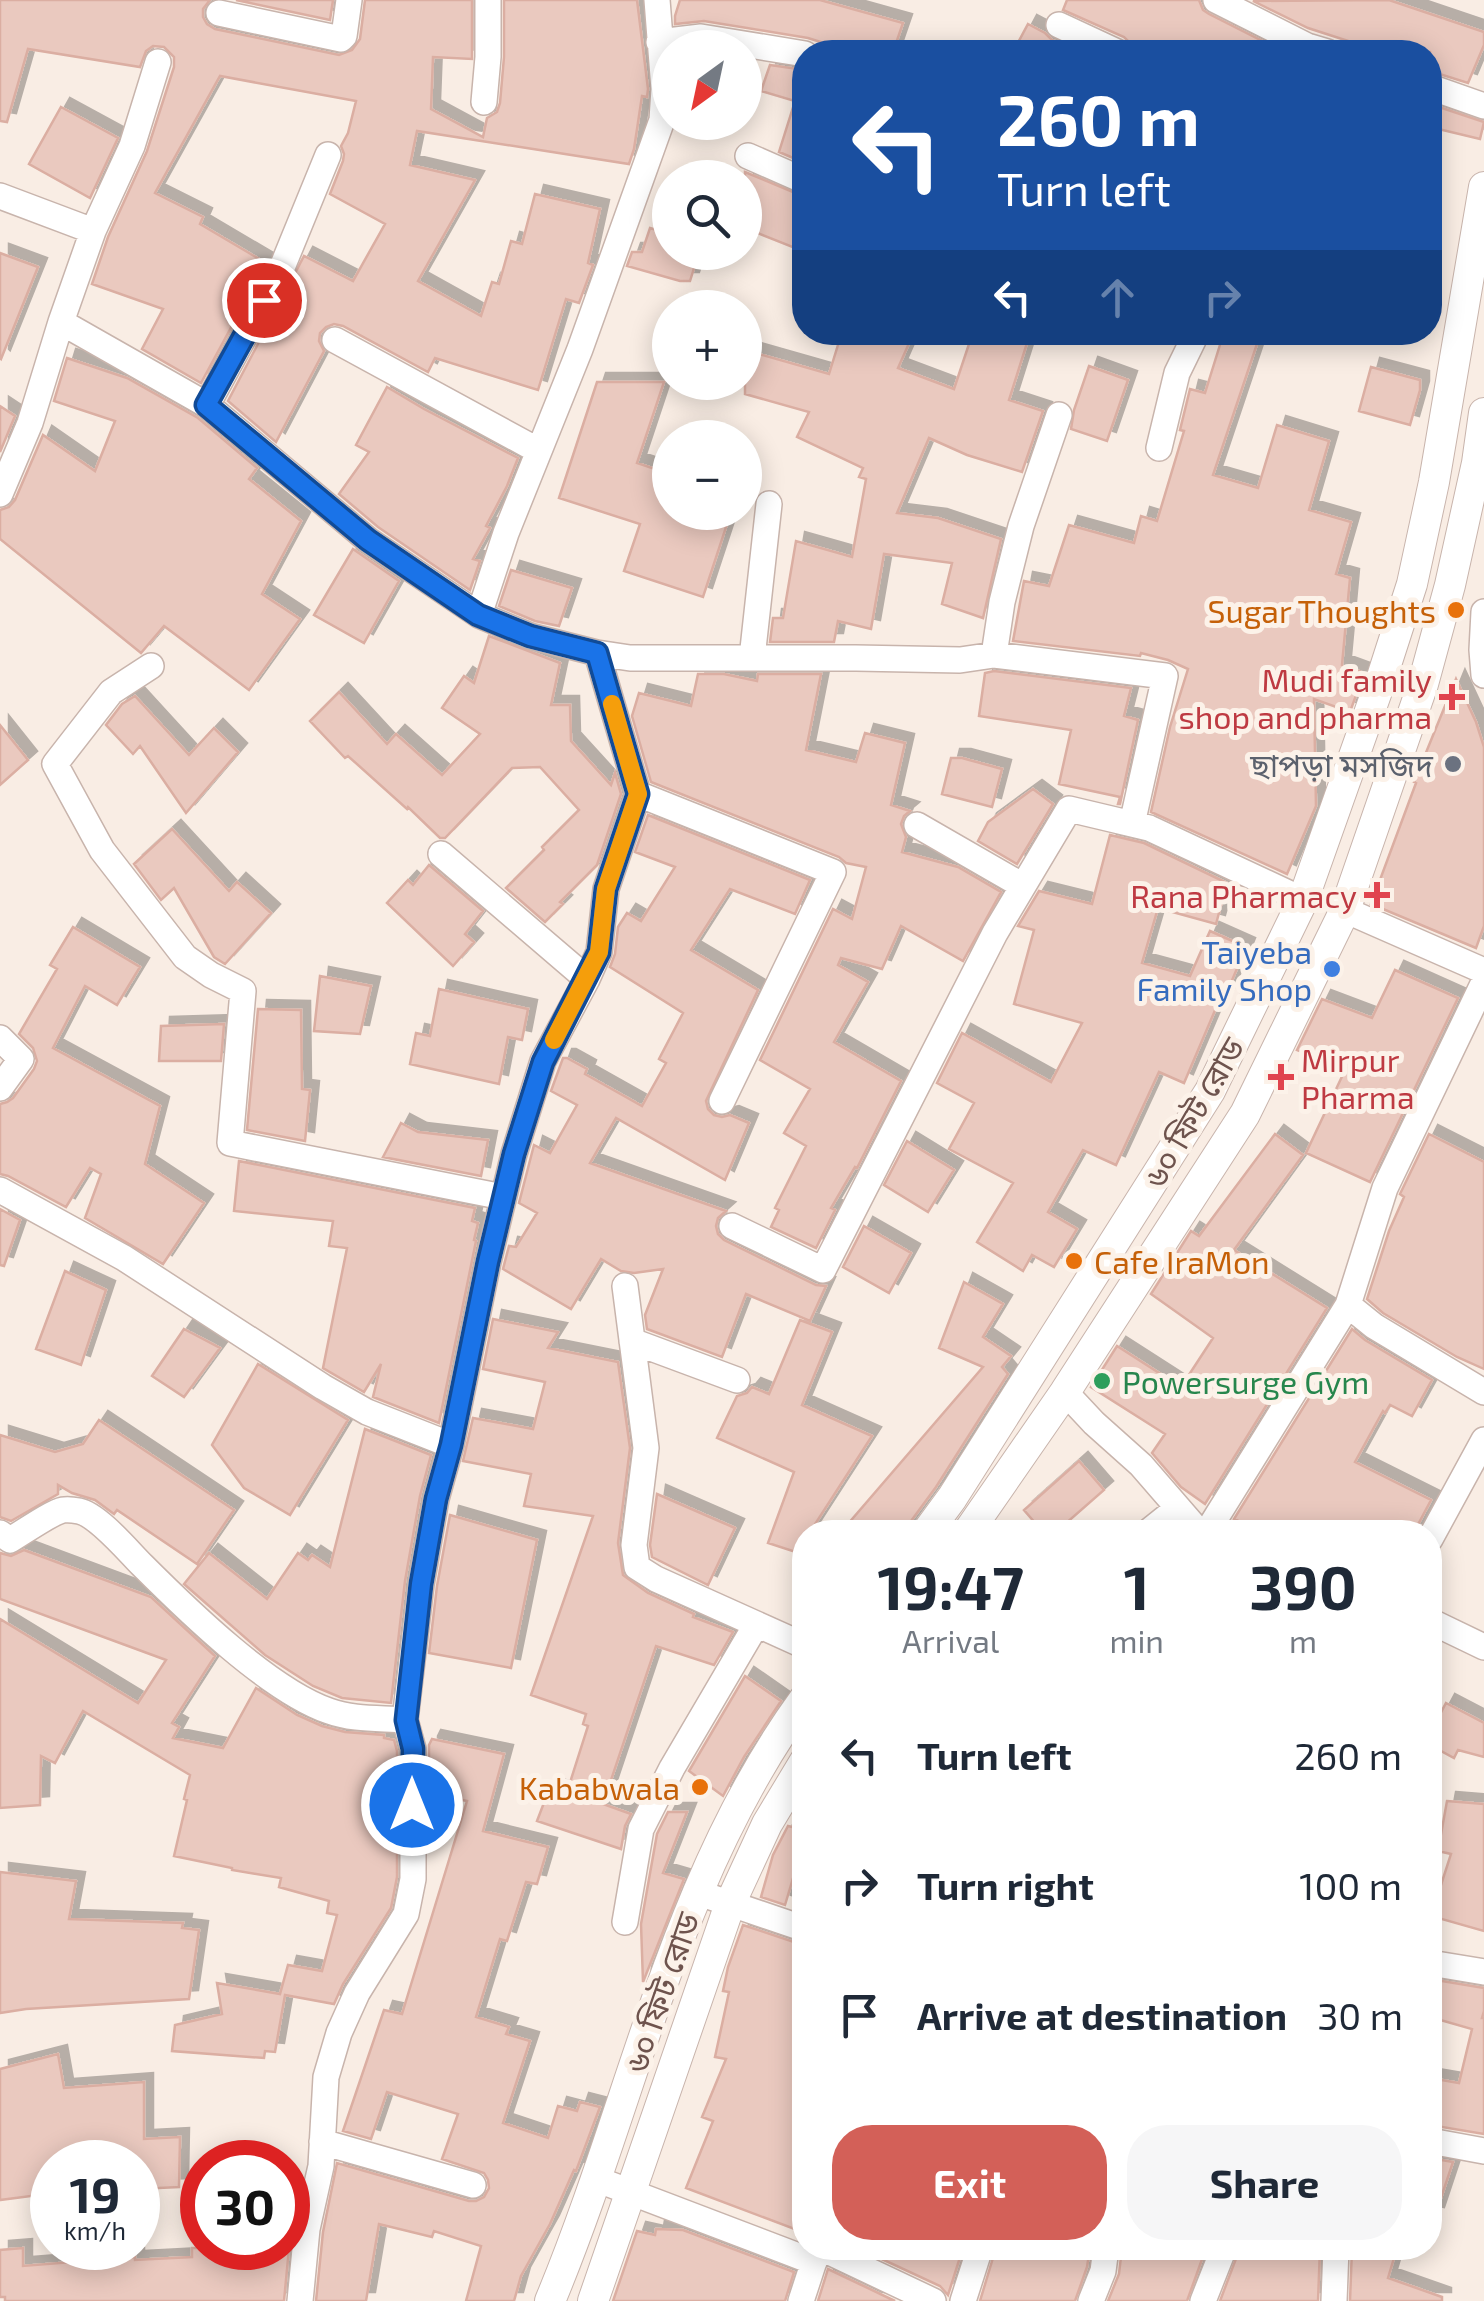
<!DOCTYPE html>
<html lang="en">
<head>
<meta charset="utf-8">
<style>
	:root { --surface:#fff; --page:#f6f6f7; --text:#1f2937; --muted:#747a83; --accent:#d36058 }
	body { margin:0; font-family:"Exo 2","Noto Sans Bengali",sans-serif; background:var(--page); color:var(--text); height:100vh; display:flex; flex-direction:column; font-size:38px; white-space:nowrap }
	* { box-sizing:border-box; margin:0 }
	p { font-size:32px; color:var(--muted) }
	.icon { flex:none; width:55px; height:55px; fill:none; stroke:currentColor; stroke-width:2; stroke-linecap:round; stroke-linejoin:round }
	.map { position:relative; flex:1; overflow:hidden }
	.drawer { position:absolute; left:792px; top:1520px; width:650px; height:740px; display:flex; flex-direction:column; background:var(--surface); border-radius:40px; box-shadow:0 5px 25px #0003 }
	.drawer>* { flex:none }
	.guide { position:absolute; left:792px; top:40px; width:650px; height:305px; border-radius:40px; box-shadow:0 5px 25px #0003; background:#1a4fa0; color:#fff; overflow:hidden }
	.needle { width:65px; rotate:213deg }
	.controls { position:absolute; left:652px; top:30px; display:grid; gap:20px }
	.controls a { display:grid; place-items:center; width:110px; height:110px; border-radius:50%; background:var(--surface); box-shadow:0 5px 25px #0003; font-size:50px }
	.speed { position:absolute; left:30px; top:2140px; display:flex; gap:20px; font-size:50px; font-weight:700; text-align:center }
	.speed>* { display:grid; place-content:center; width:130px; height:130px; border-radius:50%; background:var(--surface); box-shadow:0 5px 25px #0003; line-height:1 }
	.speed small { font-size:25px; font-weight:400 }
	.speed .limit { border:15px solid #d22; background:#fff; color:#111 }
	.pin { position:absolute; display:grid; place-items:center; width:85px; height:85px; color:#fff; margin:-42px; border:5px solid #fff; border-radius:50%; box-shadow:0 2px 10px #0007 }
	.me { position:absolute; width:110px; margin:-55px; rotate:0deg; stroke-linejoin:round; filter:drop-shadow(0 0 8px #0008) }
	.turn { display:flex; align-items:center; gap:35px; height:210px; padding:0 40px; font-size:45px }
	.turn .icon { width:130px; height:130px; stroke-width:2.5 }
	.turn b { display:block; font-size:70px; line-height:85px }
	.lanes { display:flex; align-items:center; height:95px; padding:0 40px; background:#0003; justify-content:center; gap:50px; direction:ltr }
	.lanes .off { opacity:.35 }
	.eta { display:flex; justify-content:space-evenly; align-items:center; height:170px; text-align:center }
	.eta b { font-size:60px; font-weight:700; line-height:70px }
	.button { display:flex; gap:20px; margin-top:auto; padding:20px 40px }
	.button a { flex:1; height:115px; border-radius:40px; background:var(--accent); color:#fff; font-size:40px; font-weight:700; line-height:115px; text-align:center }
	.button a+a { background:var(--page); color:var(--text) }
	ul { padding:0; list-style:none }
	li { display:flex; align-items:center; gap:30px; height:130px; padding:0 40px }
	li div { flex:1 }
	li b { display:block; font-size:38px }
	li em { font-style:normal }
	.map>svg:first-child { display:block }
	.building { fill:#eac9bf; stroke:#dbaea2; stroke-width:2.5; filter:url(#shadow) }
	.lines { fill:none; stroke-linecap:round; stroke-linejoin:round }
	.minor-casing { stroke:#c8b4ac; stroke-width:28 }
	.tertiary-casing { stroke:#c8b4ac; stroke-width:32 }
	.minor { stroke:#fff; stroke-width:25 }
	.tertiary { stroke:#fff; stroke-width:30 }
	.route-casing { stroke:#114b97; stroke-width:25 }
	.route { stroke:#1a73e8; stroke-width:18 }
	.slow { stroke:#f59e0b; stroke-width:18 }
	.food-dot { fill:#e8710a; stroke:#fcf2e9; stroke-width:4 }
	.health-dot { fill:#e0444e; stroke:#fcf2e9; stroke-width:4 }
	.worship-dot { fill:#6b7280; stroke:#fcf2e9; stroke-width:4 }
	.shop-dot { fill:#3f7fe0; stroke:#fcf2e9; stroke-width:4 }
	.leisure-dot { fill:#2e9e5b; stroke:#fcf2e9; stroke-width:4 }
	.labels { text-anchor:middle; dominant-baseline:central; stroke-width:10; stroke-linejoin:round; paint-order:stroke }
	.food-label { font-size:32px; fill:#c56008; stroke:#fcf2e9; text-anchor:end }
	.health-label { font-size:32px; fill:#be3a42; stroke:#fcf2e9; text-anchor:end }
	.worship-label { font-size:32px; fill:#5b616d; stroke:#fcf2e9; text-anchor:end }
	.shop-label { font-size:32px; fill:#366cbe; stroke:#fcf2e9; text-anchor:end }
	.street-label { font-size:32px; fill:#6e534d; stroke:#fcf2e9 }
	.leisure-label { font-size:32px; fill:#27864d; stroke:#fcf2e9; text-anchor:start }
</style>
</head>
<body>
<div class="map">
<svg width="1484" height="2301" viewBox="0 0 1484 2301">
	<defs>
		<filter id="shadow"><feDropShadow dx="9" dy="-9" stdDeviation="0" flood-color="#0004"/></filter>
	</defs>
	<rect width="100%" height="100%" fill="#f9ede4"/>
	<path class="building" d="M0 0H210L203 9V17L207 24 215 29 339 55 352 50 360 39 365 0H472V59L433 57 431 109 483 137 487 118 497 112 500 103 504 57V0H637L648 89 647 97 642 96 634 149 629 164 417 131 410 165 475 180 418 281 481 316 492 282 499 284 511 241 522 244 535 194 600 209 588 263 593 265 579 303 566 299 538 390 435 358 428 372 343 326 334 324 326 327 320 333 319 341 324 351 276 442 228 401 304 256 353 281 385 224 330 194 343 161 344 154 341 146 348 133 356 101 220 76 155 193 203 217 200 224 266 263 201 383 142 349 163 309 92 284 108 237 147 151 174 67V57L164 47 153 46 146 51 140 67 28 49 7 122 0 121Z
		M236 0H333L330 20Z
		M680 0H820L903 23 893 52H852L808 38 704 21 675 24V16Z
		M1067 0H1199L1203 10 1209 14 1284 52H1133L1131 44 1124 37 1063 10Z
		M1389 0 1484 32V45L1468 83 1430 71V52H1382L1308 28 1253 1Z
		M1028 24 1045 33 1052 40 1080 52H1013Z
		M770 65 805 70V163L779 152 795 101 761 91Z
		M1430 104 1484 122 1480 139 1430 127Z
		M61 107 118 138 90 198 29 164Z
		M745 172 805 197V252L745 228Z
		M650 228 670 234V252H699L690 281H680L627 266 632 252H642Z
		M0 253 38 267 1 359 0 358Z
		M842 332H914L898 368 954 389 973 332H988L1027 343 1009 400 1043 411 1022 472 967 455 929 438 897 513 938 518 1001 539 983 618 942 604 952 563 884 554 871 629 838 621 834 642H770L773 618H783L796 541 852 557 866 479 859 477 863 468 797 437 809 412 745 394V350L829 374Z
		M1224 332H1261L1213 475 1258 488 1277 425 1329 441 1309 510 1351 522 1336 574 1350 578 1342 665 1364 673 1350 712 1314 699 1316 806 1287 874 1151 812 1170 727 1188 669 1168 660 1141 653 1140 656 1013 641 1024 581 1049 586 1069 525 1134 543 1141 516 1157 521 1184 431 1180 430 1190 389 1205 393Z
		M67 358 127 378 198 418 257 468 249 479 301 521 262 594 300 619 249 690 164 626 141 653 0 539V510L9 507 15 500 43 435 95 471 115 421 54 401Z
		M1089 366 1128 380 1107 441 1071 429 1074 410Z
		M1371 367 1420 380V390L1410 425 1359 411Z
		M597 382H664L637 463 670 474V512H731L703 597 624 571 640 524 559 498Z
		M387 387 424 409 518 458 507 486 486 526 490 528 473 559 480 561 470 590 378 527 339 494 369 452 356 445Z
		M0 406 15 416 0 452Z
		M353 549 399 581 364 643 314 615Z
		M511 570 572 588 559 626 535 621 499 606Z
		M489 636 560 663 551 705H570L571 741 611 785 615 773 621 794 597 865 560 902 563 904 545 922 506 888 544 850 542 847 579 810 540 767 512 768 445 838H440L408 807 407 809 348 756 345 758 310 721 339 692 387 744 396 734 442 775 480 734 442 708 464 676 474 683Z
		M994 671 1131 688 1124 716 1138 720 1120 804H1118L1120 797 1059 784 1071 730 979 716 985 673Z
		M698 674H724L757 681 758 674H821L806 750 856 762 865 733 905 743 891 805 910 811 904 816 901 824 906 837 902 852 958 867 1001 892 963 961 901 926 882 969 841 958 838 965 868 982 834 1042 901 1081 857 1168 855 1167 831 1208 835 1210 816 1248 771 1227 779 1210 775 1208 806 1146 784 1133 810 1089 760 1060 833 909 852 919 866 867 846 863 839 857 651 782 632 716 639 693 691 706Z
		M1456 679 1476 722 1484 747V926L1476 948 1371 904 1416 783 1414 782Z
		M135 696 189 755 214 728 238 752 186 813 140 746 133 754 106 725 122 704Z
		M0 725 28 760 0 785Z
		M951 758H962L1002 769 992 807 942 794Z
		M1033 789 1053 804 1017 864 978 841 988 822Z
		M648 815 810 880 795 914 730 889 691 950 758 990 706 1101 708 1109 714 1115 722 1117 730 1115 749 1123 725 1180 616 1118 590 1163 726 1211 718 1218 716 1226 718 1234 724 1240 816 1285 826 1286 810 1321 746 1294 722 1357 647 1329 645 1315 663 1269 634 1273 621 1271 601 1259 571 1309 503 1269 509 1246 516 1247 537 1213 519 1203 534 1145 550 1153 577 1105 551 1091 563 1058H567L587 1069 585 1074 642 1106 666 1063 659 1059 683 1013 610 967 615 954 618 927 627 913 641 921 675 867 635 852Z
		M172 829 229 891 237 882 271 913 225 964 214 957 174 888 161 900 134 864Z
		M1110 835 1144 843 1227 883 1216 924 1158 908 1142 963 1190 976 1210 931 1246 947 1220 1009 1216 1008 1184 1083 1159 1072 1116 1165 1083 1150 1048 1212 1077 1229 1054 1267 1032 1255 1023 1271 977 1242 1013 1183 949 1149 974 1103 937 1083 962 1033 1051 1082 1082 1023 1014 1004 1034 930 1018 926 1039 891 1092 904Z
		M429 865 483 911 465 934 474 942 453 966 387 903 408 880 413 885Z
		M73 927 140 967 117 1005 85 986 53 1048 160 1106 145 1164 204 1203 163 1264 85 1218 101 1174 90 1168 66 1207 8 1176 0 1174V1104L7 1102 13 1098 34 1069 37 1061 33 1048 19 1034 57 969 50 965Z
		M1395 970 1458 998 1370 1182 1306 1153 1346 1068 1297 1050 1322 999 1372 1018Z
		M320 976 371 986 360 1034 314 1031Z
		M439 989 528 1009 522 1040 508 1037 499 1084 410 1064 416 1033 430 1036Z
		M258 1009 301 1010 302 1089 310 1090 305 1141 247 1130Z
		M224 1024 221 1061H159L161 1026Z
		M401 1123 418 1132 488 1140 481 1176 383 1157Z
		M1275 1134 1303 1155 1234 1250 1327 1308 1205 1504 1181 1487 1152 1453 1165 1434 1091 1387 1117 1346 1181 1387 1213 1338 1151 1294 1191 1231 1199 1236Z
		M1429 1134 1484 1162V1369L1457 1357 1383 1313 1367 1299 1389 1231 1404 1197 1400 1194Z
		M907 1141 954 1170 928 1212 884 1185Z
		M239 1161 475 1208 472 1221 478 1223 474 1240 476 1241 439 1423 373 1397 381 1364 364 1392 323 1368 347 1248 329 1246 333 1221 234 1211Z
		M0 1209 20 1220 4 1266 0 1265Z
		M864 1226 911 1253 889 1293 843 1267Z
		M65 1271 106 1290 81 1365 36 1349Z
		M964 1282 1003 1304 983 1337 1011 1356 1002 1367 1008 1374 936 1487 903 1532H841L983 1367 939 1348Z
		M493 1319 558 1332 548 1348 618 1362 630 1448 618 1543 623 1575 648 1593 694 1614 693 1617 733 1632 714 1665 656 1646 603 1804 631 1814 625 1826 621 1849 537 1821 550 1787 567 1792 588 1726 583 1724 586 1714 531 1695 593 1516 524 1506 531 1474 463 1461 473 1418 533 1429 545 1382 483 1369Z
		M800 1320 832 1332 802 1405 872 1436 810 1532H805V1555L768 1543 794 1472 717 1438 737 1396 747 1393 752 1387 769 1394Z
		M184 1329 220 1348 184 1397 152 1376Z
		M1352 1329 1365 1340 1432 1380 1412 1416 1390 1405 1385 1413 1383 1411 1355 1462 1431 1500 1414 1532H1262L1234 1519Z
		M258 1364 348 1420 290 1515 244 1488 212 1445Z
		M99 1420 234 1510 197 1564 117 1510 114 1514 95 1500 72 1493 58 1485V1494L11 1521 0 1517V1435L55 1452 83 1444Z
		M365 1429 431 1455 420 1496 405 1581 391 1703 342 1698 313 1686 265 1655 184 1584 209 1553 267 1599 298 1553 308 1560 312 1555 330 1567Z
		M1079 1461 1104 1490 1056 1532H1043L1024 1510Z
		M657 1494 735 1528 708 1585 652 1557 650 1545Z
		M450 1515 537 1540 511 1668 429 1653 437 1586Z
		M24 1550 151 1597 215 1656 172 1723 179 1727 173 1738 223 1748 256 1688 297 1715 322 1726 345 1732 384 1735V1738L394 1740 397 1751V1877L391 1908 343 1984 334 2004 285 1995 275 2052 265 2051 264 2058 172 2051 175 2025 222 2014 217 1983 280 1994 288 1965 322 1971 337 1915 327 1913 329 1901 279 1887 281 1878 232 1870V1868L174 1856 187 1800 184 1799 190 1775 83 1711 55 1763 41 1756 40 1805 0 1808V1619L138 1703 166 1660 0 1599V1553L11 1556Z
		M745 1676 781 1701 744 1757 723 1796 689 1771Z
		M1446 1703 1484 1723V1757L1458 1750 1454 1758 1430 1745V1733Z
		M432 1739 504 1754 483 1831 548 1847 537 1884 526 1882 507 1941 500 1939 476 2017 509 2027 506 2034 530 2041 503 2123 548 2138 558 2106 577 2111 580 2102 600 2107 576 2171 574 2170 550 2224 521 2276 514 2301H466L481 2246 434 2231 432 2237 379 2224 366 2301H316L323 2232 337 2163 469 2201H476L484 2197 489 2188 488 2180 484 2173 442 2159 458 2114 387 2092 371 2139 343 2131 384 2010 402 2014 467 1801 429 1793V1745Z
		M1447 1801 1484 1804V1931L1431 1916 1451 1854 1438 1851Z
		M668 1812H687L663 1873 684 1879 643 1982 641 1924 657 1834Z
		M788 1826 805 1830V1838L785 1905 761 1897 773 1855Z
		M0 1872 76 1881 69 1919 183 1923 182 1928 199 1930 189 1999 26 2009 0 2013Z
		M743 1925 797 1943 794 1958 805 1959V2233L686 2188 713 2121 702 2117 726 2059 715 2057 729 1992 723 1991 728 1967Z
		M1430 1979 1484 1988V2011L1482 2018H1484V2134L1430 2125V2078L1459 2083 1472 2029 1430 2017Z
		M58 2054 64 2088 144 2082V2139L180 2137 179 2187 138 2189V2162H52V2190L39 2191V2195L0 2200V2069Z
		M1430 2158 1453 2162 1435 2216 1430 2215Z
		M656 2229 683 2230 794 2272 785 2301H613L637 2231 655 2235Z
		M23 2248V2266L135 2257V2260L192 2257V2248H289L284 2301H5V2297H0V2250Z
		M858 2248H963L948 2295 940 2286Z
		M996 2248H1090L1087 2267 1075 2301H980Z
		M1122 2248H1195L1205 2251 1187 2301H1108L1119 2274Z
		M1240 2248H1320L1318 2301H1220Z
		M1352 2248H1397L1388 2278 1442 2297V2301H1350Z
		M828 2269 895 2301H818Z"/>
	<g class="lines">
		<g class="minor-casing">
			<path id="minor" d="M1216 0 1307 46 1327 52
				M219 13 341 39 344 36 349 0
				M1059 25 1117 52
				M659 42 701 37 805 54
				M1430 87 1484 106
				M484 102 488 57V0
				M748 156 805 181
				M0 196 93 231 61 322 207 405 368 540 479 615 530 636 597 653 638 794 606 889 599 952 587 979 543 1061 514 1154 488 1262 451 1445 436 1499 421 1584 405 1720
				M93 231 132 146 158 62
				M335 340 539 451
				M207 405 283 265 328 155
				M1159 448 1177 373 1197 332
				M0 494 30 423 61 322
				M1484 612 1482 650 1484 675
				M479 615 506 533 580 349 662 120 664 89 657 0
				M597 653 630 658H856L960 660 994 655 1002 602 1021 526 1059 415
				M994 655 1165 676 1132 824
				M752 658 769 504
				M151 666 111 692 55 764 102 850 185 957 211 975 243 991 230 1143 503 1197
				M638 794 833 872 722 1101
				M917 825 1023 886
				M441 854 587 979
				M1345 910 1484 971
				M1484 982 1385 1188 1348 1305 1374 1326 1484 1392
				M0 1038 21 1059 0 1088
				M0 1190 124 1258 323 1387 367 1412 451 1445
				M732 1226 823 1270 995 933 1069 809 1149 828 1303 900
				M625 1286 646 1448 634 1545 637 1567 656 1579 805 1646
				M632 1341 737 1380
				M1065 1392 1094 1423 1141 1465 1199 1532
				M1148 1532 1178 1508
				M1207 1532 1348 1305
				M0 1533 10 1540C22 1533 52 1512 63 1510 69 1509 74 1510 79 1511 98 1515 128 1551 142 1565 188 1611 269 1690 329 1711 353 1720 381 1718 405 1720L413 1749V1879L406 1914 357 1993 339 2033 326 2077 321 2166 307 2229 300 2301
				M1430 1539 1484 1440
				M1430 1621 1484 1647
				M696 1892 805 1929
				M625 1922 641 1829 672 1768 756 1625
				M1430 1963 1484 1972
				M1430 2141 1484 2151
				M322 2142 473 2185
				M596 2179 814 2262
				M821 2248 933 2301
				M801 2301 818 2249
				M963 2301 980 2248
				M1091 2301 1103 2271 1106 2248
				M1203 2301 1224 2248
				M1334 2301 1336 2248"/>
		</g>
		<g class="tertiary-casing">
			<path id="tertiary" d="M927 1532 952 1498 1210 1091 1303 900 1382 677 1412 584 1434 482 1484 187
				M968 1532 1065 1392 1245 1114 1345 910 1423 684 1450 585 1477 463 1484 413
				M550 2301C635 2097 673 1879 805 1698
				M593 2301 730 1904 767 1824 805 1761"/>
		</g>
		<use href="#minor" class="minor"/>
		<use href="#tertiary" class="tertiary"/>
	</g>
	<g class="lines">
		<g class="route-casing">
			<path id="route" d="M264 300 206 405 368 540 478 615 530 636 597 653 638 794 606 889 599 952 543 1062 514 1154 488 1262 451 1445 436 1499 421 1584 406 1720 413 1749 412 1805"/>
		</g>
		<use href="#route" class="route"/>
		<path class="slow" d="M554 1040 599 952 606 889 638 794 612 704"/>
	</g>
	<g class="food-dot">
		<circle cx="1456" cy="610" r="10"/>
		<circle cx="1074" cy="1261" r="10"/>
		<circle cx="700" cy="1787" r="10"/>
	</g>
	<g class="health-dot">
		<path d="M1447 682h10v10h10v10h-10v10h-10v-10h-10v-10h10z"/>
		<path d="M1372 880h10v10h10v10h-10v10h-10v-10h-10v-10h10z"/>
		<path d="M1276 1062h10v10h10v10h-10v10h-10v-10h-10v-10h10z"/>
	</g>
	<circle class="worship-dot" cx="1453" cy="764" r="10"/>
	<circle class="shop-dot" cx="1332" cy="969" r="10"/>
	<circle class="leisure-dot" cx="1102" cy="1381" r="10"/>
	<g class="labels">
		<g class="food-label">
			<text x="1436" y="610">Sugar Thoughts</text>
			<text x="1094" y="1261" text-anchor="start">Cafe IraMon</text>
			<text x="680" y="1787">Kababwala</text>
		</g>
		<g class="health-label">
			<text x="1432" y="679">Mudi family<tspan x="1432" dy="37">shop and pharma</tspan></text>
			<text x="1357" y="895">Rana Pharmacy</text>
			<text x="1301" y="1059" text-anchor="start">Mirpur<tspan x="1301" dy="37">Pharma</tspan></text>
		</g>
		<g class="worship-label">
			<text x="1433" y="764">ছাপড়া মসজিদ</text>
		</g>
		<g class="shop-label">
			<text x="1312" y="951">Taiyeba<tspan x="1312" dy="37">Family Shop</tspan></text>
		</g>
		<g class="street-label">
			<text transform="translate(1193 1112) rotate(-60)">৬০ ফিট রোড</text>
			<text transform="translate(661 1992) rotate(-71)">৬০ ফিট রোড</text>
		</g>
		<g class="leisure-label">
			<text x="1122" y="1381">Powersurge Gym</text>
		</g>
	</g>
</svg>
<div class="controls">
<a><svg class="needle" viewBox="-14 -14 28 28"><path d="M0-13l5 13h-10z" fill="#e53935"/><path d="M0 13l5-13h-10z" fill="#747a83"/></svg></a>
<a><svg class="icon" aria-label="search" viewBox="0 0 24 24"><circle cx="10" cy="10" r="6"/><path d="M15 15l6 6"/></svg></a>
<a>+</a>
<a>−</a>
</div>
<div class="speed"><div>19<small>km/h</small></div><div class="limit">30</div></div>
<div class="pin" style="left:264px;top:300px;background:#d93025"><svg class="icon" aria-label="arrive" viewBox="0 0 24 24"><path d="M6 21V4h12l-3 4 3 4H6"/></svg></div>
<svg class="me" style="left:412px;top:1805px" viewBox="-20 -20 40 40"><circle r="17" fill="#1a73e8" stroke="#fff" stroke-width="3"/><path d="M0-11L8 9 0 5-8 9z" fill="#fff"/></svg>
<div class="guide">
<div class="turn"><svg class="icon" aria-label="left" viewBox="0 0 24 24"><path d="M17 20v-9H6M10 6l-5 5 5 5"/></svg><div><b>260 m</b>Turn left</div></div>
<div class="lanes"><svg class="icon" aria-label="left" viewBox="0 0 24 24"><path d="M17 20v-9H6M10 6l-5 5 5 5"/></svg><svg class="icon off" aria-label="ahead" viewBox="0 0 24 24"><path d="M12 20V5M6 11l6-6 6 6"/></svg><svg class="icon off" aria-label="right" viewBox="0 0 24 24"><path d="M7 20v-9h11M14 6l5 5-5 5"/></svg></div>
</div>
<section class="drawer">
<div class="eta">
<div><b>19:47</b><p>Arrival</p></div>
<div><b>1</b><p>min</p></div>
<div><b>390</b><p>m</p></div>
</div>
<ul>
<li><svg class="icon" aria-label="left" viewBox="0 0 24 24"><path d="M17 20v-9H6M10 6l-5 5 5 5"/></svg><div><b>Turn left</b></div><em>260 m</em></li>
<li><svg class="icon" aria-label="right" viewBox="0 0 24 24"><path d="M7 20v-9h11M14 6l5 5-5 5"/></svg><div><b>Turn right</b></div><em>100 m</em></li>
<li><svg class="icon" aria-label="arrive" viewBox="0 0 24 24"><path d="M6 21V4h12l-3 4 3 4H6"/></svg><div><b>Arrive at destination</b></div><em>30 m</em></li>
</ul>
<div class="button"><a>Exit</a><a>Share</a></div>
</section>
</div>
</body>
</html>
